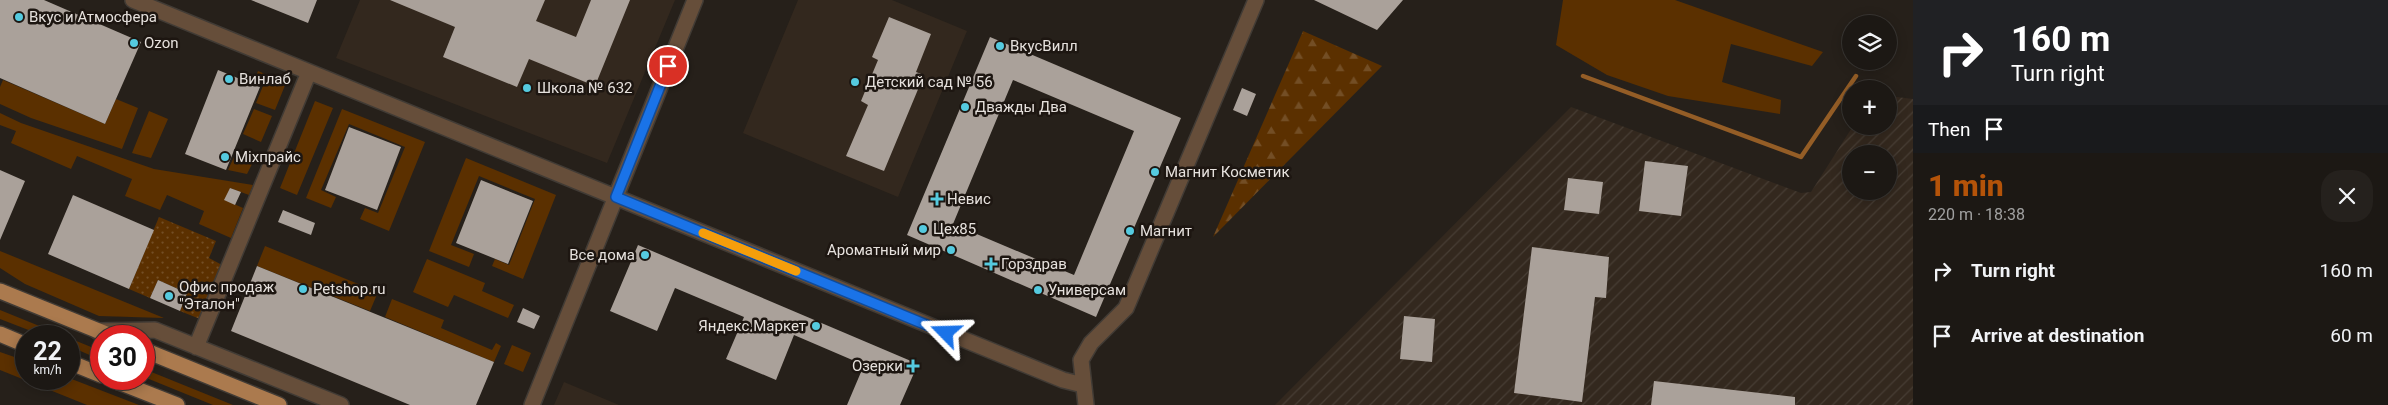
<!DOCTYPE html>
<html lang="en">
<head>
<meta charset="utf-8">
<style>
	:root { --surface:#1c1814; --page:#25211d; --text:#f1f3f6; --muted:#a0a0a0; --line:#3a3734; --accent:#b45309 }
	body { margin:0; font-family:Roboto,sans-serif; background:var(--page); color:var(--text); height:100vh; display:flex; flex-direction:column; font-size:19px; white-space:nowrap }
	* { box-sizing:border-box; margin:0 }
	p { font-size:16px; color:var(--muted) }
	.icon { flex:none; width:28px; height:28px; fill:none; stroke:currentColor; stroke-width:2; stroke-linecap:round; stroke-linejoin:round }
	.map { position:relative; flex:1; overflow:hidden }
	.sheet { display:flex; flex-direction:column; background:var(--surface); width:475px }
	.sheet>* { flex:none }
	.guide { background:#202124; color:#fff; overflow:hidden }
	.buttons { position:absolute; left:1842px; top:15px; display:grid; gap:10px }
	.buttons a { display:grid; place-items:center; width:55px; height:55px; border-radius:50%; background:var(--surface); box-shadow:0 2px 12px #0003,0 0 0 1px var(--line); font-size:25px }
	.speed { position:absolute; left:15px; top:325px; display:flex; gap:10px; font-size:25px; font-weight:700; text-align:center }
	.speed>* { display:grid; place-content:center; width:65px; height:65px; border-radius:50%; background:var(--surface); box-shadow:0 2px 12px #0003,0 0 0 1px var(--line); line-height:1 }
	.speed small { font-size:12px; font-weight:400 }
	.speed .limit { border:8px solid #d22; background:#fff; color:#111 }
	.pin { position:absolute; display:grid; place-items:center; width:42px; height:42px; color:#fff; margin:-21px; border:2px solid #fff; border-radius:50%; box-shadow:0 1px 5px #0007 }
	.me { position:absolute; width:55px; margin:-28px; rotate:292deg; stroke-linejoin:round; filter:drop-shadow(0 0 4px #0008) }
	.turn { display:flex; align-items:center; gap:18px; height:105px; padding:0 15px; font-size:22px }
	.turn .icon { width:65px; height:65px; stroke-width:2.5 }
	.turn b { display:block; font-size:35px; line-height:42px }
	.then { display:flex; align-items:center; height:48px; padding:0 15px; background:#0003; gap:10px; font-size:19px }
	.round { display:grid; place-items:center; flex:none; width:52px; height:52px; border-radius:20px; background:var(--page) }
	.headline { display:flex; align-items:center; justify-content:space-between; height:85px; padding:0 15px }
	h1 { font-size:30px; font-weight:800; line-height:38px; color:var(--accent) }
	ul { padding:0; list-style:none }
	li { display:flex; align-items:center; gap:15px; height:65px; padding:0 15px }
	li div { flex:1 }
	li b { display:block; font-size:19px }
	li em { font-style:normal }
	main { display:flex; flex:1; min-height:0 }
	.map>svg:first-child { display:block }
	.built { fill:#33281e }
	.industrial { fill:url(#industrial-furrows); fill-rule:evenodd }
	.green { fill:#5b3000 }
	.forest { fill:url(#forest-firs) }
	.park { fill:url(#park-dots) }
	.lines { fill:none; stroke-linecap:round; stroke-linejoin:round }
	.stream { stroke:#945d26; stroke-width:4.5 }
	.building { fill:#aaa19a; fill-rule:evenodd }
	.minor-casing { stroke:#413b35; stroke-width:18 }
	.major-casing { stroke:#413b35; stroke-width:18 }
	.minor { stroke:#664e3a; stroke-width:15 }
	.major { stroke:#ab7a4e; stroke-width:15 }
	.route-casing { stroke:#114b97; stroke-width:12 }
	.route { stroke:#1a73e8; stroke-width:9 }
	.slow { stroke:#f59e0b; stroke-width:9 }
	.poi-dot { fill:#55cadf; stroke:#1d1611; stroke-width:2 }
	.labels { text-anchor:middle; dominant-baseline:central; stroke-width:5; stroke-linejoin:round; paint-order:stroke }
	.poi-label { font-size:15px; fill:#e6e1dd; stroke:#1d1611; text-anchor:start }
</style>
</head>
<body>
<main>
<div class="map">
<svg width="1913" height="405" viewBox="0 0 1913 405">
	<defs>
		<pattern id="industrial-furrows" width="10" height="10" patternUnits="userSpaceOnUse" patternTransform="scale(1.25)"><rect width="10" height="10" fill="#33281e"/><path d="M-1 1l2-2M0 10L10 0M9 11l2-2" fill="none" stroke="#473d34"/></pattern>
		<pattern id="forest-firs" width="22" height="20" patternUnits="userSpaceOnUse" patternTransform="scale(1.25)"><rect width="22" height="20" fill="#5b3000"/><path d="M5 1l3.5 6h-7zM16 11l3.5 6h-7z" fill="#734e25"/></pattern>
		<pattern id="park-dots" width="8" height="8" patternUnits="userSpaceOnUse" patternTransform="scale(1.25)"><rect width="8" height="8" fill="#5b3000"/><path d="M2 2h.1M6 6h.1" fill="none" stroke="#734e25" stroke-width="1.8" stroke-linecap="round"/></pattern>
	</defs>
	<rect width="100%" height="100%" fill="#26201a"/>
	<path class="built" d="M360 0H675L607 163 336 58Z
		M798 0H892L967 31 898 197 743 133Z
		M564 382 619 405H554Z"/>
	<path class="industrial" d="M1889 96 1913 99V405H1275L1571 107 1801 193 1811 192 1853 126H1889ZM1851 154H1889V191H1851Z"/>
	<path class="green" d="M1563 0H1675L1823 52 1812 66 1731 44 1722 82 1781 100 1780 114 1668 96 1607 75 1556 45Z
		M258 71 286 83 275 110 256 103 263 86 254 82Z
		M3 80 105 124 116 99 138 108 122 149 31 118 0 104V87Z
		M315 101 333 108 297 195 280 188Z
		M254 109 272 116 261 142 243 134Z
		M342 109 425 142 389 231 360 219 365 208 378 213 405 147 349 124 321 190 336 197 331 208 306 198Z
		M149 111 168 119 151 158 132 153Z
		M0 113 21 123 154 169 253 185 249 195 230 188 225 200 243 208 231 238 199 224 204 211 167 195 160 210 125 196 132 179 77 156 71 169 11 143 16 131 0 125Z
		M235 155 253 162 247 174 228 170Z
		M466 158 556 195 523 279 492 266 495 259 509 265 535 199 479 176 451 245 474 254 469 267 429 251Z
		M265 246 378 292 370 311 257 266Z
		M0 251 164 318 99 316 25 284 0 268Z
		M427 259 485 283 482 291 514 305 508 318 454 295 448 307 413 292Z
		M392 299 444 320 441 328 492 350 496 343 501 346 494 362 385 317Z
		M0 310 64 336H44L0 319Z
		M69 338 101 351V360L69 346Z
		M512 345 531 353 523 372 504 364Z
		M0 352 26 361V379L69 378 139 405H87L0 370Z
		M144 369 233 405H213L144 377Z"/>
	<path class="forest" d="M1303 31 1382 66 1213 237Z"/>
	<path class="park" d="M159 217 216 241 209 258 222 265 200 319 180 311 187 293 158 280 150 298 129 289Z"/>
	<g class="lines">
		<path class="stream" d="M1583 76 1801 157 1856 76"/>
	</g>
	<path class="building" d="M0 0H44L141 42 105 124 0 78Z
		M251 0H317L308 23Z
		M390 0H545L536 21 576 37 591 0H630L595 86 529 59 517 87 443 57 455 27Z
		M1314 0H1403L1377 30Z
		M889 17 931 34 916 72 924 75 884 171 846 156 868 105 861 101 878 60 872 57Z
		M990 37 1181 118 1096 317 907 235ZM1013 80 1134 131 1074 275 953 224Z
		M218 70 260 87 226 170 185 154Z
		M1242 88 1256 94 1247 116 1233 110Z
		M349 127 401 147 377 210 325 190Z
		M1645 161 1688 166 1681 216 1639 211Z
		M0 170 25 181 0 240Z
		M1568 178 1603 182 1599 214 1564 210Z
		M481 180 533 201 508 264 456 243Z
		M230 188 241 192 235 205 224 200Z
		M73 195 154 230 129 289 48 254Z
		M283 210 315 223 311 235 278 222Z
		M638 245 918 364 900 405H847L864 365 794 335 776 380 726 359 744 317 675 288 657 331 610 311Z
		M1532 247 1609 257 1606 298 1595 297 1582 402 1514 393Z
		M257 266 494 362 476 405H410L231 331Z
		M158 280 187 293 180 311 150 298Z
		M523 308 540 316 534 329 517 322Z
		M1404 316 1435 319 1432 362 1400 359Z
		M1654 381 1795 397V405H1651Z"/>
	<g class="lines">
		<g class="minor-casing">
			<path id="minor" d="M133 0 1063 380 1083 385
				M97 331 155 330 341 405
				M196 347 309 72
				M532 405 695 0
				M1086 405 1081 360 1091 343 1126 308 1256 0"/>
		</g>
		<g class="major-casing">
			<path id="major" d="M0 291 111 336
				M0 334 26 345
				M144 350 279 405
				M69 362 101 375
				M111 379 177 405"/>
		</g>
		<use href="#minor" class="minor"/>
		<use href="#major" class="major"/>
	</g>
	<g class="lines">
		<g class="route-casing">
			<path id="route" d="M668 66 616 197 946 333"/>
		</g>
		<use href="#route" class="route"/>
		<path class="slow" d="M703 233 796 271"/>
	</g>
	<g class="poi-dot">
		<circle cx="19" cy="17" r="5"/>
		<circle cx="134" cy="43" r="5"/>
		<circle cx="1000" cy="46" r="5"/>
		<circle cx="229" cy="79" r="5"/>
		<circle cx="855" cy="82" r="5"/>
		<circle cx="527" cy="88" r="5"/>
		<circle cx="965" cy="107" r="5"/>
		<circle cx="225" cy="157" r="5"/>
		<circle cx="1155" cy="172" r="5"/>
		<path d="M934.5 191.5h5v5h5v5h-5v5h-5v-5h-5v-5h5z"/>
		<circle cx="923" cy="229" r="5"/>
		<circle cx="1130" cy="231" r="5"/>
		<circle cx="951" cy="250" r="5"/>
		<circle cx="645" cy="255" r="5"/>
		<path d="M988.5 256.5h5v5h5v5h-5v5h-5v-5h-5v-5h5z"/>
		<circle cx="303" cy="289" r="5"/>
		<circle cx="1038" cy="290" r="5"/>
		<circle cx="169" cy="296" r="5"/>
		<circle cx="816" cy="326" r="5"/>
		<path d="M910.5 358.5h5v5h5v5h-5v5h-5v-5h-5v-5h5z"/>
	</g>
	<g class="labels">
		<g class="poi-label">
			<text x="29" y="17">Вкус и Атмосфера</text>
			<text x="144" y="43">Ozon</text>
			<text x="1010" y="46">ВкусВилл</text>
			<text x="239" y="79">Винлаб</text>
			<text x="865" y="82">Детский сад № 56</text>
			<text x="537" y="88">Школа № 632</text>
			<text x="975" y="107">Дважды Два</text>
			<text x="235" y="157">Mixпрайс</text>
			<text x="1165" y="172">Магнит Косметик</text>
			<text x="947" y="199">Невис</text>
			<text x="933" y="229">Цех85</text>
			<text x="1140" y="231">Магнит</text>
			<text x="941" y="250" text-anchor="end">Ароматный мир</text>
			<text x="635" y="255" text-anchor="end">Все дома</text>
			<text x="1001" y="264">Горздрав</text>
			<text x="179" y="287">Офис продаж<tspan x="179" dy="17">"Эталон"</tspan></text>
			<text x="313" y="289">Petshop.ru</text>
			<text x="1048" y="290">Универсам</text>
			<text x="806" y="326" text-anchor="end">Яндекс.Маркет</text>
			<text x="903" y="366" text-anchor="end">Озерки</text>
		</g>
	</g>
</svg>
<div class="buttons">
<a><svg class="icon" aria-label="layers" viewBox="0 0 24 24"><path d="M12 4l9 5-9 5-9-5zM3 14l9 5 9-5"/></svg></a>
<a>+</a>
<a>−</a>
</div>
<div class="speed"><div>22<small>km/h</small></div><div class="limit">30</div></div>
<div class="pin" style="left:668px;top:66px;background:#d93025"><svg class="icon" aria-label="arrive" viewBox="0 0 24 24"><path d="M6 21V4h12l-3 4 3 4H6"/></svg></div>
<svg class="me" style="left:946px;top:333px" viewBox="-20 -20 40 40"><path d="M0-17L14 15 0 8-14 15z" fill="#1a73e8" stroke="#fff" stroke-width="4"/></svg>
</div>
<section class="sheet">
<div class="guide">
<div class="turn"><svg class="icon" aria-label="right" viewBox="0 0 24 24"><path d="M7 20v-9h11M14 6l5 5-5 5"/></svg><div><b>160 m</b>Turn right</div></div>
<div class="then">Then<svg class="icon" aria-label="arrive" viewBox="0 0 24 24"><path d="M6 21V4h12l-3 4 3 4H6"/></svg></div>
</div>
<div class="headline"><div><h1>1 min</h1><p>220 m · 18:38</p></div><a class="round"><svg class="icon" aria-label="close" viewBox="0 0 24 24"><path d="M6 6l12 12M18 6L6 18"/></svg></a></div>
<ul>
<li><svg class="icon" aria-label="right" viewBox="0 0 24 24"><path d="M7 20v-9h11M14 6l5 5-5 5"/></svg><div><b>Turn right</b></div><em>160 m</em></li>
<li><svg class="icon" aria-label="arrive" viewBox="0 0 24 24"><path d="M6 21V4h12l-3 4 3 4H6"/></svg><div><b>Arrive at destination</b></div><em>60 m</em></li>
</ul>
</section>
</main>
</body>
</html>
